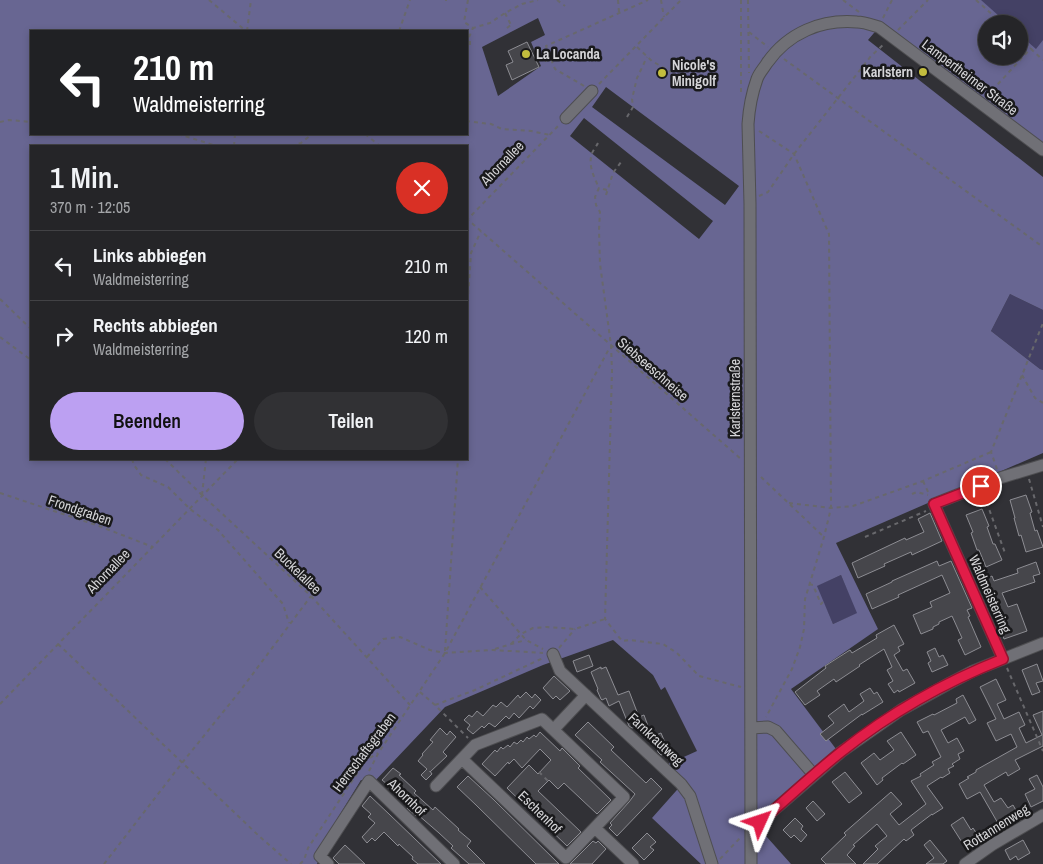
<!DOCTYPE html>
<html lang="de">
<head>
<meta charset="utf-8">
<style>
	:root { --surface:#252528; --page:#313134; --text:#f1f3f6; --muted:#a3a5a8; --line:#424245; --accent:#bca0f2 }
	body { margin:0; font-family:"Archivo Narrow",sans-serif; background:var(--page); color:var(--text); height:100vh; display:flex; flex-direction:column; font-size:19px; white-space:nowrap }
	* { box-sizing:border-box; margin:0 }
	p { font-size:16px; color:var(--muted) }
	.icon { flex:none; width:28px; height:28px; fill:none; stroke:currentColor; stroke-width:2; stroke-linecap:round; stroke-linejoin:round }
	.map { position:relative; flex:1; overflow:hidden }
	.panel { position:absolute; left:30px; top:145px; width:438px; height:315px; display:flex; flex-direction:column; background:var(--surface); border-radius:0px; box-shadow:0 2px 8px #0003,0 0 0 1px var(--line) }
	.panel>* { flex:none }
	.top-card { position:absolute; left:30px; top:30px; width:438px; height:105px; border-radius:0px; box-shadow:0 2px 8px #0003,0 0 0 1px var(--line); background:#202124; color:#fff; overflow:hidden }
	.fabs { position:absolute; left:978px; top:15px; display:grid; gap:10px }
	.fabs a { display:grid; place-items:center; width:50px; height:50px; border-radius:50%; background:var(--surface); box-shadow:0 2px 8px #0003,0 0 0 1px var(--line); font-size:25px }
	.pin { position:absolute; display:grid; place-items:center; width:42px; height:42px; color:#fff; margin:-21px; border:2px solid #fff; border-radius:50%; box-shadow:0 1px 5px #0007 }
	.me { position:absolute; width:55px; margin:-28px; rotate:48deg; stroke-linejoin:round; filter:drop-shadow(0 0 4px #0008) }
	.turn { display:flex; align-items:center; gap:18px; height:105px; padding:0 20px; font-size:22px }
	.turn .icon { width:65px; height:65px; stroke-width:2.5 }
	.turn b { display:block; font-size:35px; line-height:42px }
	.round { display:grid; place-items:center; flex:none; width:52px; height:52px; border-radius:26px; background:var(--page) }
	.head { display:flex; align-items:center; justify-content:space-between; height:85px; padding:0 20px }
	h1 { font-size:30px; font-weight:600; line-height:38px }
	.button { display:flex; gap:10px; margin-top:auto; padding:10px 20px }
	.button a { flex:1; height:58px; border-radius:30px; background:var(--accent); color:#111; font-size:20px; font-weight:600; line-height:58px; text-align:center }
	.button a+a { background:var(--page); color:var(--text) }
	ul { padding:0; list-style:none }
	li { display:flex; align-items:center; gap:15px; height:70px; padding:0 20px; border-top:1px solid var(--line) }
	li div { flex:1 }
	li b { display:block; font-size:19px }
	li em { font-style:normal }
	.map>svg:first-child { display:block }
	.green { fill:#444165 }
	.forest { fill:#686692; fill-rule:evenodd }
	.building { fill:#46464b; stroke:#8d8d93 }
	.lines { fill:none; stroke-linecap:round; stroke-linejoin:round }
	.minor-casing { stroke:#4e4e51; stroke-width:13 }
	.path { stroke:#68686c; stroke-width:2; stroke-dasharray:4 4; stroke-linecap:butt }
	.minor { stroke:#707076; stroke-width:11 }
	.route-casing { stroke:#92132f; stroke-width:12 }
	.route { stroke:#e11d48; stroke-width:9 }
	.poi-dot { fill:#c3bd3e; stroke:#19191b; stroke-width:2 }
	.labels { text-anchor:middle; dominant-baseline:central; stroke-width:5; stroke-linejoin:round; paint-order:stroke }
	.poi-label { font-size:14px; font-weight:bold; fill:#d5d5d8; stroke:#19191b; text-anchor:start }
	.street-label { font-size:14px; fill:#d5d5d8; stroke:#19191b }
</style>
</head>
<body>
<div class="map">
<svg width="1043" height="864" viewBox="0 0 1043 864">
	<rect width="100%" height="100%" fill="#313136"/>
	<path class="green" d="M980 0H1043V57L1019 35V24H1006Z
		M1010 294 1043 310V370L1040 369 991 331Z
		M841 575 858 613 833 624 816 586Z"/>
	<path class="forest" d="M0 0H981L1008 24H986V56H1019V34L1036 49 1043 40V150L879 27 868 40 1043 177V310L1010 294 991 331 1040 369 1043 370V453L836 543 878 629 791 689 836 749 788 792 757 826 791 864H701L652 818 684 782 666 765 697 751 665 687 661 690 653 675 613 640 543 665 445 707 373 783 361 780 315 855 318 862 317 864H0ZM538 18 545 35 531 42 541 66 498 96 482 47ZM31 31H466V134H31ZM606 87 739 186 725 205 592 107ZM584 118 713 221 699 239 570 136ZM31 146H466V459H31ZM841 575 857 613 833 624 817 586Z"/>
	<path class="building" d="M527 42 539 67 512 80 506 65 513 62 508 51Z
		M1026 495 1032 512 1030 513 1035 531 1037 530 1043 547 1026 552 1021 535 1019 536 1014 518H1015L1010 500Z
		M982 509 989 526 987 527 993 544H995L1002 560 986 567 979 550H977L971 533 973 532 966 515Z
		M930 513 942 541 912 555 911 552 884 564 885 566 858 578 852 563 905 538 906 540 924 532 918 519Z
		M937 561 939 566 951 561 972 608 967 610 970 616 968 617 981 647 965 655 958 640 962 638 952 616 939 622V624L933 627V629L921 634 913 615 932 607 930 602 950 593 942 575 898 595 899 597 872 609 866 594 892 582V581Z
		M1036 562 1040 574 1033 576 1035 582 1002 593 1008 607 1017 604 1027 631 1004 639 1000 626 1005 624 994 594 986 597 979 582 992 576 994 581 1018 573 1017 569Z
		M894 625 904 644 898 647 900 651 894 655 903 671 907 669 915 683 899 692 898 690 894 693 888 684 893 681 887 670 892 667 884 649 859 665 860 666 836 682 834 679 817 691 820 695 805 705 795 692 826 668 825 666 850 650 852 653 877 638 876 635Z
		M935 648 939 657 943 655 948 665 932 672 928 663 931 661 927 652Z
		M589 655 593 666 577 672 573 661Z
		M1037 664 1043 681 1036 683 1040 692 1032 695 1022 670Z
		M601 667V669L606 667 618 695 629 691 639 717 644 715 648 726 638 730H636L635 727 632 728 629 726 619 701 609 706 606 698 602 700 601 699 597 690 598 689 591 672Z
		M554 676 570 691 560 700 556 696 553 699 543 688Z
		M996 679 1006 700 997 704 1004 719 1019 712 1025 725 1019 728 1026 743 1042 735 1033 715 1043 711V746L1015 760 1020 769 1008 776 1006 772 984 785 994 802 1001 798 1008 808 1013 805 1018 814 999 825 980 792 967 799 959 784 969 778 967 777 976 772V770L1017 747 1011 734 996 741 987 723 996 719 980 687Z
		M870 688 874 694 877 692 883 702 862 715V714L826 741 820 734 834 723 828 716 844 704 849 712 864 701 860 694Z
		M526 692 532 698 535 694 541 700 533 709 530 706 519 718 514 713 509 719 506 716 495 727 489 723 484 728 482 726 473 734 467 729 470 725 464 720 469 715 472 717 477 711 483 716 493 705 496 707 501 702 507 707 518 695 520 698Z
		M963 695 976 720 969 724 965 717 941 730 948 743 957 738 964 751 958 754 960 759 952 764 954 766 948 769 950 773 942 778 941 777 927 786 943 808 932 815V814L911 830 914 835 906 841 904 839 877 864H863L878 849 875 846 887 836 877 824 853 845 855 846 847 855 856 864H826L821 859 846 835 844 833 891 792 902 804 890 814 899 825 926 804 911 781 921 776 920 774 934 765 932 762 941 757 928 731 923 733 917 722 933 714 934 715 957 703 956 699Z
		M588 722 614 747 611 750 646 783 651 778 662 789 617 836 609 828 612 825 610 823 629 802 635 794 600 762 602 760 575 735Z
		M440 728 447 735 450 731 456 737 443 752 447 756 430 772V771L432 774 426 780 421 775 427 769 418 761 423 755 422 754 433 742 430 740Z
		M540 732 560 751 562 748 580 766 578 768 611 800 597 814 564 783 558 789 549 780 538 791 581 832 567 846 507 788 529 765 538 774 551 760 540 749 522 768 514 759 509 764 508 762 495 776 482 764 495 750 497 752 501 747 503 749 508 745 510 747 514 742 517 744 521 740 523 742 527 737 529 739 534 735 536 737Z
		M901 732 916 755 903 764 902 763 882 778 883 780 877 785 861 763 874 753 880 760 894 750 887 741Z
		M661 733 669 752 661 755 658 752 656 746 654 747 651 737Z
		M393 768 401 774 399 775 416 791 414 793 433 810 435 807 459 829 458 830 471 841 467 846 485 864H469L451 848 453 846 439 833 417 814 416 816 407 808 408 807 396 795 398 793 382 780Z
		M845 772 862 793 849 803 832 782Z
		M1037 775 1043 787V801L1031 807 1025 794 1035 789 1029 779Z
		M468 776 494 800 559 864H536L476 805 457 787Z
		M370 796 389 814 441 864H418L412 859 413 857 399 844 398 846 384 832 375 841 372 838 367 843 362 837 375 823 368 817 371 814 362 806Z
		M813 801 825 814 817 821 806 808Z
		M963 817 971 830 973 828 979 837 965 847 951 825Z
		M795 818 803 826 801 829 807 835 801 842 794 835 791 838 783 830Z
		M647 833 656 842 650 847 654 850 644 860 632 848Z
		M930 840 947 861 943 864H926L934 858 924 845Z
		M1023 840 1030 853 1018 860 1016 856 1010 860 1005 850Z
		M593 841 596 843 598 841 606 849 592 864H570Z
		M345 845 365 864H339L333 858Z"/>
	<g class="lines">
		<g class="minor-casing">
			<path id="minor" d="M566 118 592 91
				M553 654 560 671 681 784 690 796 712 864
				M1003 659 934 504 1000 478 1043 465
				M751 728 768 727 776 731 814 775
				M554 729 586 695
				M436 786 475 745 542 719 624 797 566 858 462 759
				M595 828 633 864
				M752 829 841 752 901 710 950 683 973 671 1043 643
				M328 864 320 856 369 781 454 864
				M751 864 750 204 748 124C749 109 752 93 757 79 759 73 764 68 767 63 788 33 821 19 857 22 864 22 872 25 879 27L1043 150
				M965 864 992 845 1043 815"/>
		</g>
		<path class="path" d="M209 0 246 31
			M446 0V1
			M468 0 464 22 473 28 490 23 505 13 522 4 538 0
			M557 0 565 6
			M618 0 619 12
			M661 0 664 17
			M741 0V95
			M748 0 749 73
			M843 0 859 12
			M976 0 1003 24
			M505 13 511 25
			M883 18 892 0
			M507 28 512 24
			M898 30 928 0
			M247 31 251 0
			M399 31 410 0
			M749 32 768 47
			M1019 38 1043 60
			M470 45V39L469 37 473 28
			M637 47 652 61 671 72
			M784 59 1043 247
			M545 61 550 59
			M599 84 681 0
			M584 86 555 69 546 46 648 0
			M987 96 1031 48
			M627 117 633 107 632 99 637 78 647 57
			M466 121 491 124 502 129 531 131 550 135
			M0 122 9 120 31 122
			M759 131 794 154 829 234 831 508 824 537 805 599 804 629 800 647 792 669 766 717
			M178 134 217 146
			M365 134 380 146
			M598 143C596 147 591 153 591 157 589 168 595 179 599 188
			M234 146 235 134
			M291 146 301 143 312 134
			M607 190 599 188 595 197 596 205 600 212 599 230 600 264 611 345 612 371 605 619 622 641 629 640 663 644 677 653 699 676 741 687
			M606 195 613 173 621 162
			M759 196 768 192 794 154 871 56 884 44
			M466 218 741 459
			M466 221 560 124
			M0 299 31 329
			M466 326 471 253 481 231
			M0 337 31 360
			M1022 375 1035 398 1043 403
			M132 459 134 465 141 475 168 487 190 509 218 530 283 604 289 623
			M165 459 202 495 311 596 410 705
			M997 469 991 452 1043 323
			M761 477 824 537
			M1029 479 1043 527
			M923 481 929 494
			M0 493 99 526 153 547
			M912 494 917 492 928 495
			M202 495 206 459
			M984 495 1005 553
			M789 503 831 508 853 506 923 481 991 452
			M865 537 926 511
			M809 584 813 585 821 604 823 602
			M480 587 526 640 543 649
			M58 644 259 836 291 864
			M511 644 521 634 533 628 547 627 575 629 605 619
			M559 648 575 629
			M495 649 511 644 526 640
			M445 651 458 459
			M367 657 383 639 400 637 430 650 445 653 493 650 543 653
			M1007 668 1043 751
			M420 692 435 705 468 738
			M0 704 238 459
			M435 705 475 690 543 658
			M369 771 379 752 445 653 610 347
			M539 772 548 781
			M720 859 741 837
			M104 864 182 763 240 691 311 596
			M300 864 304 860 308 848 366 760 378 753"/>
		<use href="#minor" class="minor"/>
	</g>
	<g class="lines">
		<g class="route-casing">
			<path id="route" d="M760 822C787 799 813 774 841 752 890 713 945 682 1003 659L934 504 981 486"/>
		</g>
		<use href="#route" class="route"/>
	</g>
	<g class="poi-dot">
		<circle cx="526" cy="54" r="5"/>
		<circle cx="923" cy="72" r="5"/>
		<circle cx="662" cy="73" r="5"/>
	</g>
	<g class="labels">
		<g class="poi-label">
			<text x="536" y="54">La Locanda</text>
			<text x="672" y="65">Nicole's<tspan x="672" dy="16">Minigolf</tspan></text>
			<text x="913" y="72" text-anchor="end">Karlstern</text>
		</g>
		<g class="street-label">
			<text transform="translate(970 77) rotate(37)">Lampertheimer Straße</text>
			<text transform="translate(502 163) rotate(-46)">Ahornallee</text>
			<text transform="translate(653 369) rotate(41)">Siebseeschneise</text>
			<text transform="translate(735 398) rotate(-90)">Karlsternstraße</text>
			<text transform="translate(80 510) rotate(19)">Frondgraben</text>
			<text transform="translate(108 571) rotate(-46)">Ahornallee</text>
			<text transform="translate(298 571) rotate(44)">Buckelallee</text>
			<text transform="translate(990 594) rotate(66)">Waldmeisterring</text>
			<text transform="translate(656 739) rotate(43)">Farnkrautweg</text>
			<text transform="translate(364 752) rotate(-53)">Herrschaftsgraben</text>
			<text transform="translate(407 797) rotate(44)">Ahornhof</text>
			<text transform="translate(540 812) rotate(44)">Eschenhof</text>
			<text transform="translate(996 827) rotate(-32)">Rottannenweg</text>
		</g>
	</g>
</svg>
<div class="fabs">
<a><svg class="icon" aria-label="sound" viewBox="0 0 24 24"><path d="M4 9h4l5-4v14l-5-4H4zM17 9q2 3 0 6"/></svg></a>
</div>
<div class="pin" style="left:981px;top:486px;background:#d93025"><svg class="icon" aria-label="arrive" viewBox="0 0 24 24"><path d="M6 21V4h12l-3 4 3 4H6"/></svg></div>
<svg class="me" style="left:760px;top:822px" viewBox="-20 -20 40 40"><path d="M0-17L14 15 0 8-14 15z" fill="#e11d48" stroke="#fff" stroke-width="4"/></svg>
<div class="top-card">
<div class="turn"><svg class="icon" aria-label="left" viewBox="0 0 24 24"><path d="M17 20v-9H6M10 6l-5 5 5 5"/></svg><div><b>210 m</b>Waldmeisterring</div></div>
</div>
<section class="panel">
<div class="head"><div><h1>1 Min.</h1><p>370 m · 12:05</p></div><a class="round" style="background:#d93025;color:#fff"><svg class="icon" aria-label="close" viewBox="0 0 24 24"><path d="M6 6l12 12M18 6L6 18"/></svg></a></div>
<ul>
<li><svg class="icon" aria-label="left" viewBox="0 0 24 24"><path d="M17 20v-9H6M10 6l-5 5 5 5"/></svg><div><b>Links abbiegen</b><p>Waldmeisterring</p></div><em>210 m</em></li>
<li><svg class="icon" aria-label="right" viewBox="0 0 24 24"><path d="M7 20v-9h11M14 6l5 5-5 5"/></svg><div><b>Rechts abbiegen</b><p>Waldmeisterring</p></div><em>120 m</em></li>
</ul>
<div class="button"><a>Beenden</a><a>Teilen</a></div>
</section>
</div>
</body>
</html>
